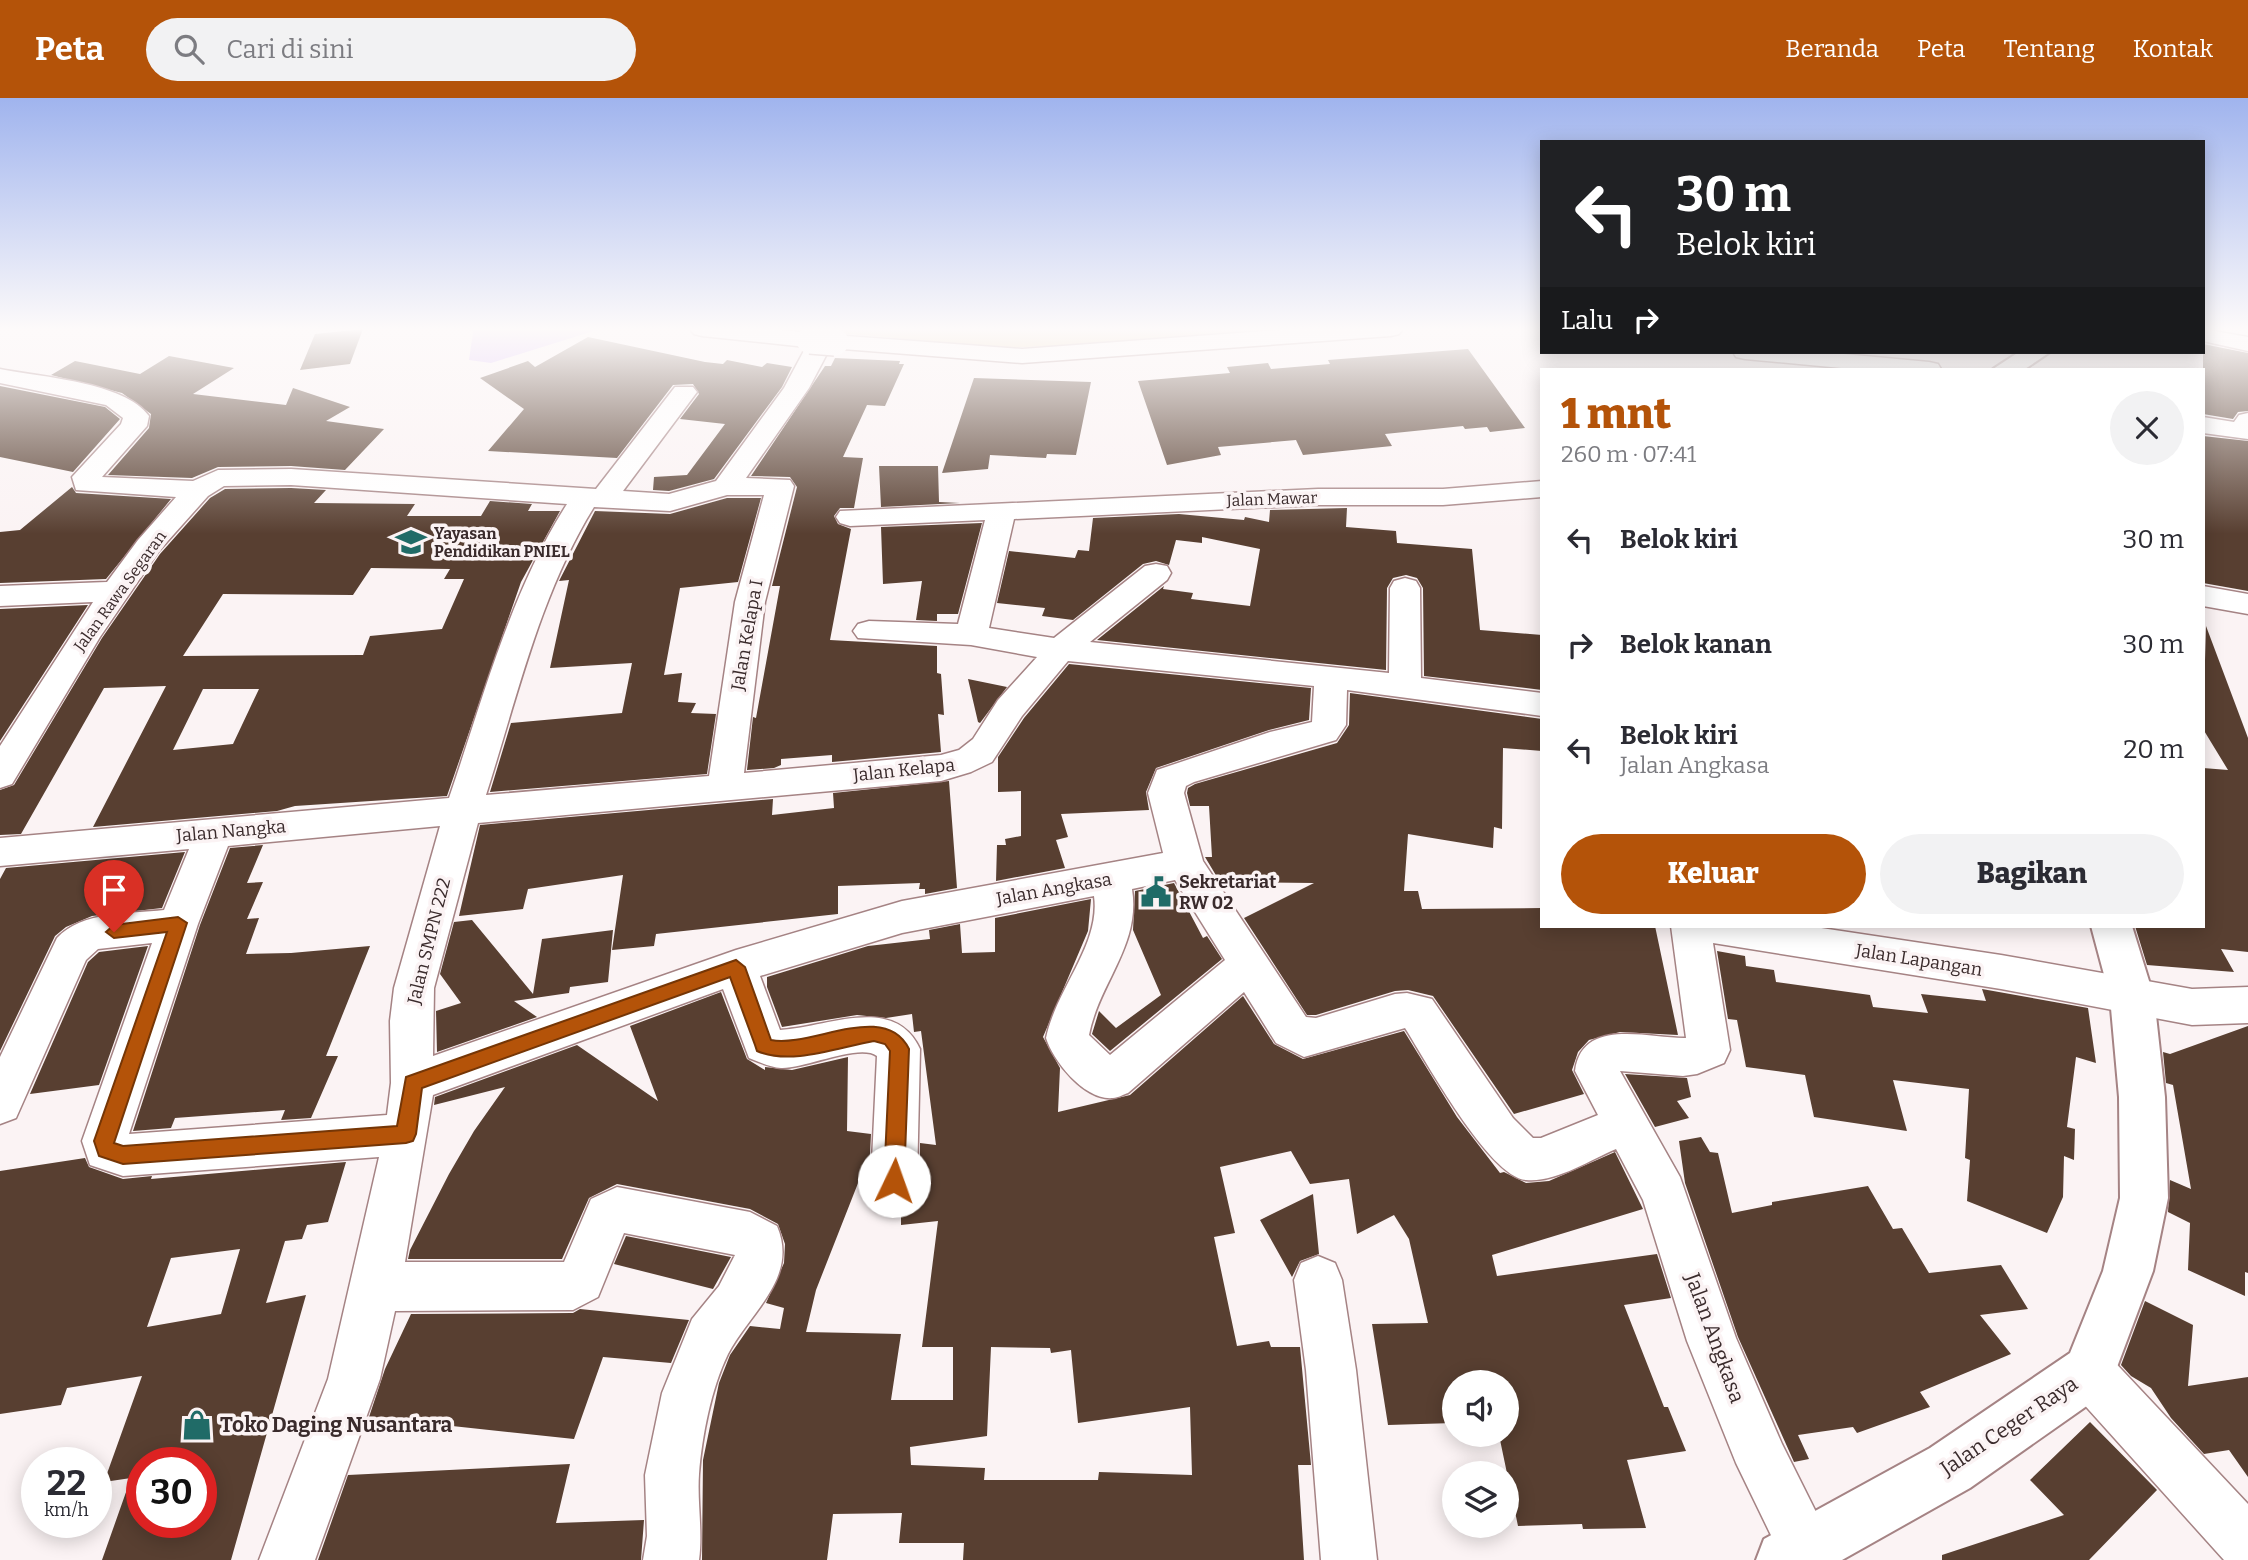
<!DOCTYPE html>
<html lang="id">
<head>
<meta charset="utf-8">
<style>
	:root { --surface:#fff; --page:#f2f2f3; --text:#2b2b33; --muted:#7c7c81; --accent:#b45309 }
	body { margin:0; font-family:Bitter,serif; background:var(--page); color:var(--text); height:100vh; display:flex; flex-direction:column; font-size:26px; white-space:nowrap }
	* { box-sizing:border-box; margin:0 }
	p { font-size:23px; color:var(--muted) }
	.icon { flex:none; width:38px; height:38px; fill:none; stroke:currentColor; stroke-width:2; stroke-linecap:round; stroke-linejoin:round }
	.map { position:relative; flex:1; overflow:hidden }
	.side { position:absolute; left:1540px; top:270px; width:665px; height:560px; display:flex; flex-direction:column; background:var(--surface); border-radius:0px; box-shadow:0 4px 18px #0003 }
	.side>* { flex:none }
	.guide { position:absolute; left:1540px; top:42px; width:665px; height:214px; border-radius:0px; box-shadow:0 4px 18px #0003; background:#202124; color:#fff; overflow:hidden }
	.tools { position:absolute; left:1442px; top:1272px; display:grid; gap:14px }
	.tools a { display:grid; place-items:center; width:77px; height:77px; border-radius:50%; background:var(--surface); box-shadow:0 4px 18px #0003; font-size:35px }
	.speed { position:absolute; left:21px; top:1349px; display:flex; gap:14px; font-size:35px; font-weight:700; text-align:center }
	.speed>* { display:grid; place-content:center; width:91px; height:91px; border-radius:50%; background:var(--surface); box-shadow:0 4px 18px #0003; line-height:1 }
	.speed small { font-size:18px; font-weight:400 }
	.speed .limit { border:10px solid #d22; background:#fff; color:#111 }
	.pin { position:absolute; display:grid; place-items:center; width:60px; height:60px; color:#fff; margin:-72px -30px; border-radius:50% 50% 50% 0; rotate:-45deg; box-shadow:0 0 7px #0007 }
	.pin .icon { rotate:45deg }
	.me { position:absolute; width:77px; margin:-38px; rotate:3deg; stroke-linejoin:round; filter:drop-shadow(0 0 5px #0008) }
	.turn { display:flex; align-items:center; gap:24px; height:147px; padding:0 21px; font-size:32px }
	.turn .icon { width:91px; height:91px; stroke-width:2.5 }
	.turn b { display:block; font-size:49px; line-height:60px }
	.then { display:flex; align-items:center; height:66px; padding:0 21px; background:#0003; gap:14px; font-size:26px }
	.round { display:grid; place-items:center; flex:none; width:74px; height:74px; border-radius:37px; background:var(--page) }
	.head { display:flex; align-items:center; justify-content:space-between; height:119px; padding:0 21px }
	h1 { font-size:42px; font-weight:800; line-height:52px; color:var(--accent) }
	.action { display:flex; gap:14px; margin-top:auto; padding:14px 21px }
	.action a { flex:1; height:80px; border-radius:42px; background:var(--accent); color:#fff; font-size:28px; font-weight:800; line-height:80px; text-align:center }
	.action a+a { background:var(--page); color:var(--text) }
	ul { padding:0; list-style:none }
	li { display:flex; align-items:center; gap:21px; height:105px; padding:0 21px }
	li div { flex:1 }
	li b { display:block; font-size:26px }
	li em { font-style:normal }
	header { display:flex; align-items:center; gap:42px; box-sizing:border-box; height:98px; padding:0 35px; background:var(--accent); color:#fff }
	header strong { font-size:33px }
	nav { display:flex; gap:38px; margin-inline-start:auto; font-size:24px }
	.search { width:490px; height:63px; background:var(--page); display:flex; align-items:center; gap:18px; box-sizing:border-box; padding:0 24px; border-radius:38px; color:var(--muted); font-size:26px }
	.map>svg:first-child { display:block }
	.green { fill:#e1c999 }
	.water { fill:#d4b4f8 }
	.building { fill:#583f31; fill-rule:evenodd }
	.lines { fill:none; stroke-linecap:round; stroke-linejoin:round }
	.minor-casing { stroke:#a58384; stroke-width:3 }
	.major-casing { stroke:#a58384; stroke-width:4 }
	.minor { fill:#fff; fill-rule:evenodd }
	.major { fill:#fff; fill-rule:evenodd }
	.minor-bridge-casing { stroke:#a58384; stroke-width:30; stroke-linecap:butt }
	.minor-bridge { stroke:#fff; stroke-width:27 }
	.route { fill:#b45309; stroke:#753606; stroke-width:2 }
	.labels { text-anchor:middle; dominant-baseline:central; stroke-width:7; stroke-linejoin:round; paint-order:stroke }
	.far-street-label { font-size:16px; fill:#3a2b2c; stroke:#fbf3f4 }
	.far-poi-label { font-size:16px; font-weight:bold; fill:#3a2b2c; stroke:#fbf3f4; text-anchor:start }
	.street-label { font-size:18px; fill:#3a2b2c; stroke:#fbf3f4 }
	.poi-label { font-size:18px; font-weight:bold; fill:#3a2b2c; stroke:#fbf3f4; text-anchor:start }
	.near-street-label { font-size:21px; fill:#3a2b2c; stroke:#fbf3f4 }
	.near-poi-label { font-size:21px; font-weight:bold; fill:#3a2b2c; stroke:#fbf3f4; text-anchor:start }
</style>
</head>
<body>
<header>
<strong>Peta</strong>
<div class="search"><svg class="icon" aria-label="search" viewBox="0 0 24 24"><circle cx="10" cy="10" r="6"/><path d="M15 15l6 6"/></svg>Cari di sini</div>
<nav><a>Beranda</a><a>Peta</a><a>Tentang</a><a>Kontak</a></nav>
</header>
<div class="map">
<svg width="2248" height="1462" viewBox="0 0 2248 1462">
	<rect width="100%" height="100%" fill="#fbf3f4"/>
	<path class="green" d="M825 231H1295L1178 242 1007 250 826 234Z"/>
	<path class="water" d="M471 231H600L491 265 469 262 473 234Z"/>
	<path class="building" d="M363 231 350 266 300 272 315 236Z
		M588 239 705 264 723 266 727 262 762 269 767 265 792 269 782 289 714 381 669 393 653 392 654 379 687 377 725 326 680 321 699 296 693 286 673 287 617 360 488 353 524 311 480 280 528 263 535 269Z
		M2203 246 2248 255V313L2238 314 2233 321 2203 316Z
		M1468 251 1525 330 1490 334 1487 329 1465 331 1463 328 1385 336 1392 348 1303 357 1296 342 1218 349 1221 357 1167 367 1138 283 1230 275 1227 269 1268 265 1271 271 1330 266 1328 262Z
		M169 258 234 270 193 296 286 307 293 290 350 309 326 323 384 331 345 372 291 368 218 369 192 380 108 377 149 330 151 316 122 295 51 277 75 263 140 276Z
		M835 260 900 263 899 266H904L885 308 867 307 843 359 863 360 854 410H840L834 418 838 426 851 431 830 542 937 548V575L941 576 944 617 938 616 941 654 832 664V657L781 661V667L774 670 747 672 753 619 756 620 780 488H772L797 389 790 379 751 378 821 274 825 268H831Z
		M974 280 1091 284 1076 357 1047 356 1046 360 990 357 988 371 942 375Z
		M0 288 105 309 120 321 73 374 0 359Z
		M2203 338 2248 343V493L2203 485Z
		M879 368H938L939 404 960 405 881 409Z
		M72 389 76 395 171 401 106 481 0 485V434L20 432Z
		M291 390 326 392 314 405 415 406 407 418H481L490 403 532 406 528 413H560L521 484 447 698 295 708 277 713 93 729 166 588 104 590 21 736 0 737V692L14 687 102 540 160 456 210 400 225 391ZM371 470 450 471 444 481H464L442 531 370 538 363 557 183 558 223 496 353 497ZM203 591H259L233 646 173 652Z
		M727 400H761L738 484 680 490 664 577 682 575 678 604 696 605 691 615 716 616 707 676 490 694 511 625 622 615 632 565 550 570 569 482 559 483 595 413 670 416Z
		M1347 410 1346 429 1396 433 1397 445 1472 451 1480 532 1542 537V592L1424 578 1423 490 1417 480 1406 477 1393 480 1387 490 1386 572 1097 542 1164 488 1163 491 1193 495 1191 501 1250 508 1260 451 1202 439V445L1176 442 1169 467 1156 463 1143 466 1073 522 1042 518 1045 510 997 505 1009 453 1075 460 1078 452 1089 453 1093 420 1179 416 1244 422 1245 419 1269 424 1270 412Z
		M982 425 958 516H937V523L916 522 922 483 883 486 881 429Z
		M88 507 0 643V511Z
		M2206 528 2248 640V854L2221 851 2234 874 2147 867 2135 828H2203V670L2228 672 2203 631Z
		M1069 566 1311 590 1309 622 1269 632 1156 670 1146 694 1149 712 1061 716 1068 739 1056 742 1065 770 996 783 997 747H1006L1005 741 1021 738V693L998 694V659L1024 620Z
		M968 581 1007 589 980 625 978 624Z
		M1350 595 1542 621V653L1503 650 1502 731 1494 729 1493 750 1408 736 1404 793H1418L1422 811 1542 810V828H1655L1678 937 1620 934 1589 942 1578 954 1572 972 1584 996 1514 1016 1433 898 1408 892 1395 893 1316 917H1307L1244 820 1314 785 1220 784 1205 759H1212L1209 708H1190L1187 695 1188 690 1195 686 1337 645 1349 627Z
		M949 683 957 790 925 796V791H919L920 785 838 788V816L656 836 654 848 612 852 623 777 528 791 523 811 459 818 480 727 773 701 772 717 834 710 833 695Z
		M263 747 247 785 263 784 247 821 259 820 246 856 291 855 370 848 326 958H338L311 1020 281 1022 285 1012 175 1020 171 1030 133 1033 200 827 230 750Z
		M185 754 162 810 92 818 66 829 55 838 0 953V781L6 770Z
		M1174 785 1203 840 1207 838 1222 861 1110 953 1092 936 1099 913 1116 930 1161 897 1133 832 1135 793Z
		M1091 801 1088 833 1043 939 1060 970 1058 1014 1130 997 1243 898 1274 946 1303 961 1404 933 1457 1019 1500 1075 1504 1074 1526 1085 1549 1083 1615 1054 1643 1111 1492 1157 1497 1178 1657 1156 1671 1200 1624 1207 1664 1309H1668L1686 1353 1627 1362 1646 1430 1583 1431 1582 1426 1518 1428 1499 1337H1507V1284H1454V1325L1388 1327 1372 1226 1428 1225 1409 1141 1394 1117 1357 1136 1349 1081 1310 1086 1291 1053 1220 1069 1235 1135 1214 1139 1237 1248 1269 1243 1271 1249H1300L1311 1367H1298L1304 1462H963L964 1445H899L902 1415 833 1416 827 1462H702L703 1362 719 1285 730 1257 750 1228 780 1231 784 1210 766 1205 784 1165 785 1146 778 1126 750 1111 617 1086 589 1100 562 1161H408L410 1152 449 1076 474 1033 505 989 434 1007 435 999 577 947 658 1003 630 928 721 894 747 961 765 972V969L792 972 848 959 847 1033 871 1036 869 1076 862 1075 816 1192 806 1234 901 1236 891 1302H953V1249H922L938 1123 901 1127V1105L912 1099 920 1083V1045L936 1047 921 933 914 934 912 916 886 920 857 917 782 929 767 889V879L868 848 930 841 929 832 960 826 962 855 995 854V820ZM991 1249 1050 1250 1051 1255 1071 1252 1078 1325 1190 1309 1192 1377 1099 1374 1098 1382H984L985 1370 911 1367 910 1349 987 1338Z
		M472 822 533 896 542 841 613 832 608 884 570 889 569 895 514 903 537 919 437 954 436 913 461 905 440 876 454 824Z
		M148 848 99 987 30 996 88 864 99 854Z
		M1717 853 1745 858 1746 868 1774 872 1776 884 1870 897 1873 909 1928 915 1921 896 1986 903 1982 891 2088 910 2096 965 2076 959 2067 1029 2075 1031 2074 1062 2064 1058 2063 1099 2047 1135 1967 1103 1970 1062 1965 1060 1969 991 1893 982 1907 1033 1814 1019 1805 977 1746 969 1737 922 1728 921Z
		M2248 928V1175L2245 1174V1198L2188 1172 2190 1125 2168 1114 2170 1082 2191 1091 2173 987 2166 985 2163 954 2170 956Z
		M1625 976 1687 980 1691 999 1677 1003 1689 1020 1655 1029Z
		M1701 1039 1710 1054 1718 1055 1732 1115 1772 1107V1104L1868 1088 1893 1131 1902 1130 1929 1175 2001 1167 2028 1211 1980 1217 2011 1256 1920 1294 1930 1309 1857 1335 1853 1329 1798 1337 1809 1361 1794 1364 1738 1239 1685 1085 1679 1043Z
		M85 1060 89 1069 123 1081 152 1078 151 1081 346 1064 328 1124 307 1127 302 1141 285 1143 266 1205 306 1197 231 1462H102L131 1380 104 1384 142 1278 67 1290 61 1307 0 1316V1073ZM240 1151 221 1216 147 1229 171 1160ZM142 1365H201V1424H142Z
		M1313 1096 1319 1156 1300 1163 1292 1179 1260 1122Z
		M626 1138 731 1159 713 1191 614 1166Z
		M2145 1203 2193 1227 2188 1288 2248 1279V1379L2229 1352 2204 1356 2171 1320 2151 1290 2131 1278 2121 1267Z
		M580 1211 689 1222 671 1265 603 1259 574 1341 369 1319 385 1271 411 1216 573 1215Z
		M2090 1324 2157 1392 2089 1462H1942V1457L2064 1417 2030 1382Z
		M570 1366 556 1425 644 1422 641 1462H318L348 1377Z"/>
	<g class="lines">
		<g class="minor-casing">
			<path id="minor" d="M690 231H772L810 235 811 231H835L833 237 1022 251 1293 231H1403L1399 236 1391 238 1022 265 830 250 809 290 746 380 790 382 794 388 765 504 744 675 941 657 959 652 973 641 998 602 1037 559 971 547 858 540 853 533 858 526 869 523 958 526 985 422 850 428 840 425 836 419 840 413 1318 391H1443L1542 383V399L1443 407H1318L1014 421 989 530 1054 540 1145 468 1156 466 1167 468 1171 475 1167 482 1090 544 1389 575 1390 490 1394 483 1405 480 1416 483 1420 490 1421 580 1542 595V618L1347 592 1346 627 1336 642 1194 684 1186 688 1184 695 1203 763 1306 919 1316 920 1395 896 1407 895 1432 901 1513 1020 1533 1040H1541L1598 1017 1575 973C1582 918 1650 941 1686 940L1671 828H1808L2001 857 2192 891 2248 889V925L2192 927 2001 891 1713 845 1730 952 1724 965 1697 976 1683 978 1620 973 1680 1079 1736 1240 1782 1346 1835 1452 1831 1462H1783L1736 1365 1687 1243 1643 1102 1616 1051C1590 1062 1555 1085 1526 1082 1489 1079 1426 963 1405 930L1304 959 1276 945 1244 894 1128 995C1124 996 1118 1000 1113 1000 1085 1003 1053 963 1046 940 1056 891 1101 846 1094 798L902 835 760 878 780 932C826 930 894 895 920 951L917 1083 910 1098 894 1105 878 1098 871 1083 877 958C859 945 805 971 781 970 770 969 759 964 749 960L723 891 433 997 405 1164H564L591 1101 617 1089 750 1114 777 1128C799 1180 750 1214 728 1256 711 1291 702 1338 699 1376 697 1405 703 1433 699 1462H643L647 1438 645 1377 662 1295 692 1221 719 1188 735 1157 624 1135 598 1199 573 1212 395 1213 380 1281 315 1462H259L328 1281 379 1059 123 1078 90 1067 82 1043 152 845 98 851 86 862 16 1020 0 1026V959L57 840C82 813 129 816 164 812L189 751 0 768V740L449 700C483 601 510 495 567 406L291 387 224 388 208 398 158 454 100 539 12 686 0 690V648L93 504 0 508V488L107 484 138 442 176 399 76 392 72 379 121 326 123 320 106 307 0 285V271C40 279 125 284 149 318L147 328 102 379 193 383 218 372 291 371 596 391 675 289H693L697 294 623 393 669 396 716 383 784 290 806 249 702 238 694 236ZM727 397H764L735 504 709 678 486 697C517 600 540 496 594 409L670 413ZM1068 563 1314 588 1312 624 1270 634 1157 672 1148 695 1163 755 902 803 736 852 433 958 434 890 478 725 941 683 971 674 992 664 1022 618ZM440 728 394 890 390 923 391 985 387 1017 129 1036 198 826 228 748ZM1175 782 1225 862 1110 957 1089 937C1099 885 1141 847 1132 791Z
				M2203 231 2248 239V253L2203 243Z
				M1733 254H1822L1929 264 1938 266 1941 271H1852L1745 261 1736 259Z
				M2248 315V341L2203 335V319L2234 324 2239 317Z
				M2203 488 2248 496V516L2203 508Z
				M1318 1158 1335 1165 1342 1182 1356 1272 1377 1462H1321L1306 1272 1294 1182 1301 1165Z
				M2089 1249 2107 1256 2248 1406V1462H2224L2071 1292 2064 1274 2071 1256Z"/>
		</g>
		<g class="major-casing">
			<path id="major" d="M2019 254H2050L2025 271H1993Z
				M2091 828H2132L2154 899 2165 999 2168 1100 2153 1173 2108 1293 1970 1390 1842 1462H1756L1764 1441 1930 1350 2070 1255 2103 1173 2120 1100 2119 999 2110 899Z"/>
		</g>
		<use href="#minor" class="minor"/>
		<use href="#major" class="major"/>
		<g class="minor-bridge-casing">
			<path id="minor-bridge" d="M810 242 835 244"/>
		</g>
		<use href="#minor-bridge" class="minor-bridge"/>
	</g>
	<linearGradient id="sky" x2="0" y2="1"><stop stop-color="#a0b4ee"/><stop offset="0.53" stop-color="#fdfafa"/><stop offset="1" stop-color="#fdfafa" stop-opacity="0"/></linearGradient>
	<rect width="2248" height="436" fill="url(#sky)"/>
	<path class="route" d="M178 819 187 825 114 1045 123 1048 397 1028 406 979 736 862 745 869 771 942C812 950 885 902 909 951L904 1083 901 1090 894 1093 887 1090 884 1083 890 953 885 946 874 943C839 949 791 968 757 953L755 947 730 879 422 990 416 1036 413 1043 406 1045 123 1066 99 1058 94 1043 167 834 114 840 106 834 114 827Z"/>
	<defs>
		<g id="school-bare" transform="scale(2.415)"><path d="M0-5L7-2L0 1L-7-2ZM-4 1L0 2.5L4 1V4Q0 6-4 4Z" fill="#206b67" stroke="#fbf3f4" stroke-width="2.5" paint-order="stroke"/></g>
		<g id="civic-bare" transform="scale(2.415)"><path d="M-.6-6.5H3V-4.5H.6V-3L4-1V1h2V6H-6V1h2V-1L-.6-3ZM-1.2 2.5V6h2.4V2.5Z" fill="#206b67" stroke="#fbf3f4" stroke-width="2.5" paint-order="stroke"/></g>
		<g id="shop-bare" transform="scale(2.415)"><path d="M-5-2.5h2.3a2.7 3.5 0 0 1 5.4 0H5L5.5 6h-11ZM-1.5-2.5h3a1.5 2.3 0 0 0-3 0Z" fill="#206b67" stroke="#fbf3f4" stroke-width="2.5" paint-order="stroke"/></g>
	</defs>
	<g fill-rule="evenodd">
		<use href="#school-bare" x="411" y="444"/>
		<use href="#civic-bare" x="1156" y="794"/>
		<use href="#shop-bare" x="197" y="1327"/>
	</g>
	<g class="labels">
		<g class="far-street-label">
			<text transform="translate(1272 401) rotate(-2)">Jalan Mawar</text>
			<text transform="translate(120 493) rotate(-54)">Jalan Rawa Segaran</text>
		</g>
		<g class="far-poi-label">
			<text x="434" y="435">Yayasan<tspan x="434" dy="18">Pendidikan PNIEL</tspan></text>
		</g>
		<g class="street-label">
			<text transform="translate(747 537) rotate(-80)">Jalan Kelapa I</text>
			<text transform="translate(904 672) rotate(-6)">Jalan Kelapa</text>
			<text transform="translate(231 733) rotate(-5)">Jalan Nangka</text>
			<text transform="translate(1054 791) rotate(-10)">Jalan Angkasa</text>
			<text transform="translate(429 843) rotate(-76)">Jalan SMPN 222</text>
			<text transform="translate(1919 862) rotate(9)">Jalan Lapangan</text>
		</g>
		<g class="poi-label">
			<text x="1179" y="784">Sekretariat<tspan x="1179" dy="21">RW 02</tspan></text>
		</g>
		<g class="near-street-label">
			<text transform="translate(1715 1240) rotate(70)">Jalan Angkasa</text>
			<text transform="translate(2009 1328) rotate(-34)">Jalan Ceger Raya</text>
		</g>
		<g class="near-poi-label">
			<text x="220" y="1327">Toko Daging Nusantara</text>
		</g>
	</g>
</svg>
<div class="tools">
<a><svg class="icon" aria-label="sound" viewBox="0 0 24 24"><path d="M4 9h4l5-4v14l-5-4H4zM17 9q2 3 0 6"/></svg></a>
<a><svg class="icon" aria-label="layers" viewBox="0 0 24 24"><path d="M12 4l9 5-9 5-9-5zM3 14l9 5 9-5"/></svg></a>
</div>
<div class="speed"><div>22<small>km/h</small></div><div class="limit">30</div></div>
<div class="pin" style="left:114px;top:834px;background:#d93025"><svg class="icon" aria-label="arrive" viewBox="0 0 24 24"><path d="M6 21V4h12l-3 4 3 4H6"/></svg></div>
<svg class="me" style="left:894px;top:1083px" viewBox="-20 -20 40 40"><circle r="19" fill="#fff"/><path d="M0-13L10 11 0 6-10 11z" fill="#b45309"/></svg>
<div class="guide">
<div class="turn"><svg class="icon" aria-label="left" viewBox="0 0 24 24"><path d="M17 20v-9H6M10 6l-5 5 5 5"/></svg><div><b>30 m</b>Belok kiri</div></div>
<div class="then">Lalu<svg class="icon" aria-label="right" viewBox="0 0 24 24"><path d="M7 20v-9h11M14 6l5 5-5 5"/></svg></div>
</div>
<section class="side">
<div class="head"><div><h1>1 mnt</h1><p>260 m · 07:41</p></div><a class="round"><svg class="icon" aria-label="close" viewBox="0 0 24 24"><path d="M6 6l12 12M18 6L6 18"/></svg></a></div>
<ul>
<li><svg class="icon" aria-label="left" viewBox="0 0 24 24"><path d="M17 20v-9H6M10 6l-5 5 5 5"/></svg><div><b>Belok kiri</b></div><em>30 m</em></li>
<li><svg class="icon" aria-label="right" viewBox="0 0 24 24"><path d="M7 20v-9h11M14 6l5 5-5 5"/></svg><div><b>Belok kanan</b></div><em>30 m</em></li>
<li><svg class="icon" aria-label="left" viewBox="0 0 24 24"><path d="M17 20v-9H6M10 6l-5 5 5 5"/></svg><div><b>Belok kiri</b><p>Jalan Angkasa</p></div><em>20 m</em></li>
</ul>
<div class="action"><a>Keluar</a><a>Bagikan</a></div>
</section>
</div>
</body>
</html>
